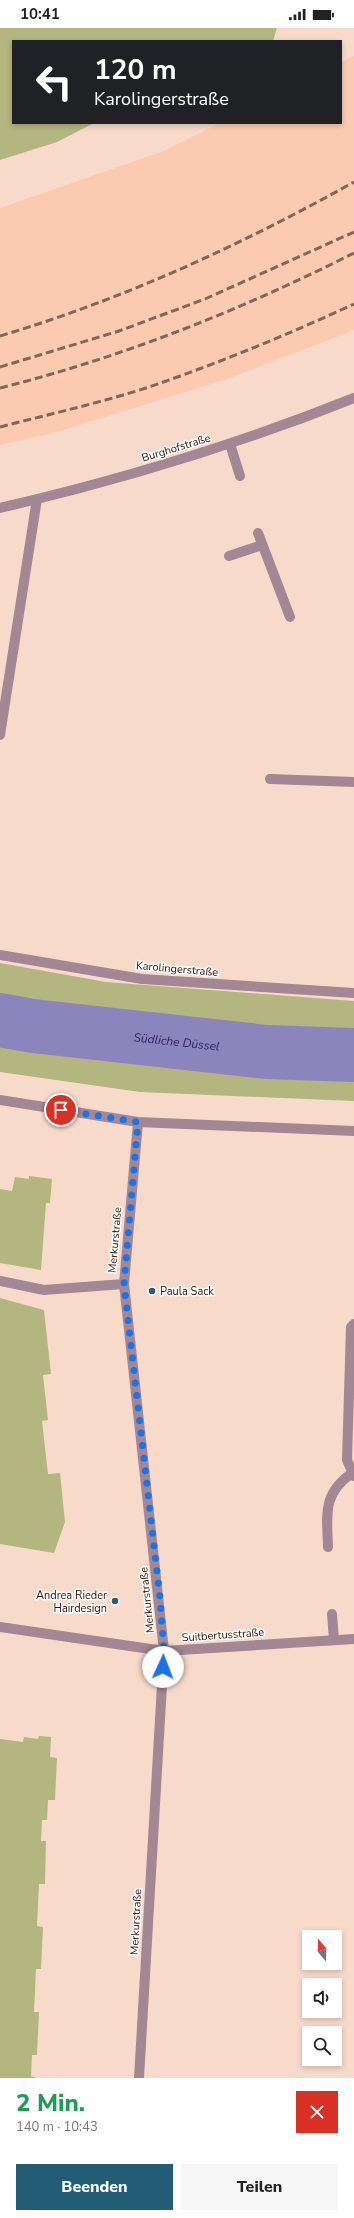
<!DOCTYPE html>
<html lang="de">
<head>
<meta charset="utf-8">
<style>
	:root { --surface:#fff; --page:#f6f6f6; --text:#222; --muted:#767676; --accent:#225d75 }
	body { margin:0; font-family:"Nunito Sans",sans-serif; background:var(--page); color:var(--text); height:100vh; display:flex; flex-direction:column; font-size:15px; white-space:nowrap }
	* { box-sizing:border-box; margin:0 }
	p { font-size:13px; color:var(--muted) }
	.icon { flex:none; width:22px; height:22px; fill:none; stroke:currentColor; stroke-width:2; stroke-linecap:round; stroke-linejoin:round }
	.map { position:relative; height:2050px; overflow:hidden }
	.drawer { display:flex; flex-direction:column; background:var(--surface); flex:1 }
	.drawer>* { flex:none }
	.guide { position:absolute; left:12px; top:12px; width:330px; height:84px; border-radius:0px; box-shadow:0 2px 6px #0003; background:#202124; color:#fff; overflow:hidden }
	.needle { width:26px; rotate:341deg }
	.controls { position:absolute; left:302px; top:1902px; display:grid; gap:8px }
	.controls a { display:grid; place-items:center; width:40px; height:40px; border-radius:0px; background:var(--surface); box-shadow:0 2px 6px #0003; font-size:20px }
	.pin { position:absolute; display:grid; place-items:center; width:34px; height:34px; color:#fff; margin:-17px; border:2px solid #fff; border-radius:50%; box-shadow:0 1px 4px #0007 }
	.me { position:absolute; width:44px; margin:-22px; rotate:2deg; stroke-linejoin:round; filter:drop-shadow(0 0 3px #0008) }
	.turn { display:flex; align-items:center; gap:14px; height:84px; padding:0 16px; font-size:18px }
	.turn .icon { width:52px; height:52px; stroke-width:2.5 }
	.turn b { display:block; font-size:28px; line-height:34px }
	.round { display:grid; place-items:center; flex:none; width:42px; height:42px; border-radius:0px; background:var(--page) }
	.overview { display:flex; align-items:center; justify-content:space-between; height:68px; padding:0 16px }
	h1 { font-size:24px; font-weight:800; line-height:30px; color:#1e9e55 }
	.button { display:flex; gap:8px; margin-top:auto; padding:8px 16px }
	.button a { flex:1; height:46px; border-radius:0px; background:var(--accent); color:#fff; font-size:16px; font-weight:800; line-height:46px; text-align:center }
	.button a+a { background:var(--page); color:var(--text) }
	.status { display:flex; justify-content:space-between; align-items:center; height:28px; padding:0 20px; background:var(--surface); direction:ltr }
	.status svg { height:11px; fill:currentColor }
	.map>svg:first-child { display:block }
	.built { fill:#fbcab0 }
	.green { fill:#b4b67f }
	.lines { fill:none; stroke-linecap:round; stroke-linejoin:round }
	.river { stroke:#8b84bd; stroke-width:54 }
	.lane { stroke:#a38794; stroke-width:10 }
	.street { stroke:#a38794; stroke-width:10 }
	.rail { stroke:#826657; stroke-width:3; stroke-dasharray:8 4; stroke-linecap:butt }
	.route { stroke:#1a73e8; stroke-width:7; stroke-dasharray:0 12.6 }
	.poi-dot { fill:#225d75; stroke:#fff; stroke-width:1.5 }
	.labels { text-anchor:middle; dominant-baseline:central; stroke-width:3; stroke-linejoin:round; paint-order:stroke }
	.street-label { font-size:11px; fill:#301506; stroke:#fff }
	.poi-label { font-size:11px; fill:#301506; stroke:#fff; text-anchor:start }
	.water-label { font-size:12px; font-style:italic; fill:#301f63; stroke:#fff }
</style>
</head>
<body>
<div class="status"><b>10:41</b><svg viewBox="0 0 49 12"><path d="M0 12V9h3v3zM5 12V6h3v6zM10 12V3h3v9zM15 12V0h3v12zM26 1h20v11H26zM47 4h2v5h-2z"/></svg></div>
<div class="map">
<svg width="354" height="2050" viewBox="0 0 354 2050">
	<rect width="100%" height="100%" fill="#f8dacb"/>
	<path class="built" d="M354 28V302L227 351 57 404 0 417V180L164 123 220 95H341V34Z"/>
	<path class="green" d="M0 0H277L273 13H13V95H94L57 114 0 132Z
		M0 935 106 954 354 973V1073L140 1064 0 1044Z
		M29 1148 52 1151 50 1175H46L41 1242 0 1235V1161L12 1163 15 1149 29 1151Z
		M0 1270 44 1282 51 1346 43 1347 48 1392 42 1393 48 1446 60 1445 65 1494 54 1525 0 1516Z
		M39 1708 51 1709 50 1729 57 1730 55 1772H48L47 1792H42L41 1813H46L45 1856H39L37 1898 43 1899 41 1941H36L34 1984H39L37 2027H32L31 2048 36 2050H0V1711L23 1714 24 1709 38 1711Z"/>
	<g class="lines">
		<path class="river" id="s1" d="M0 992 33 998 267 1024 354 1027"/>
		<path class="lane" d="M230 416 240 448
			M258 505 290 589
			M229 528 262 517
			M270 751 354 754
			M354 1296 351 1299 347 1432 354 1448
			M328 1519C327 1487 322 1466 352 1445
			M332 1586 334 1612"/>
		<path class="street" d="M0 480C121 452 239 416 354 370
			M0 707 37 471
			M0 927 142 951 354 965
			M0 1072 138 1094 354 1103
			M138 1094 124 1256 164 1623 139 2050
			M0 1253 44 1262 124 1256
			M0 1599 164 1623 354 1611"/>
		<path class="rail" d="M0 308C124 271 241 217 354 154
			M0 339 119 303 205 271 354 204
			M0 360C123 329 241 282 354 225
			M0 399C50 386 100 375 149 359 219 335 287 307 354 276"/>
	</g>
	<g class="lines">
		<path class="route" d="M61 1082 138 1094 124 1256 160 1570 164 1623 163 1639"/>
	</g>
	<g class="poi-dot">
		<circle cx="152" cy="1263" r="4"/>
		<circle cx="115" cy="1573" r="4"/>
	</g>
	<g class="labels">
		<g class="street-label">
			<text transform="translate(176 420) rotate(-17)">Burghofstraße</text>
			<text transform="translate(177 941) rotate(5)">Karolingerstraße</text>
			<text transform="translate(115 1212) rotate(-85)">Merkurstraße</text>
			<text transform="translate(147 1572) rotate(-96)">Merkurstraße</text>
			<text transform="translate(223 1607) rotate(-4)">Suitbertusstraße</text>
			<text transform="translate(136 1894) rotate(-87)">Merkurstraße</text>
		</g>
		<g class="poi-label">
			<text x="160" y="1263">Paula Sack</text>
			<text x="107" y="1567" text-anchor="end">Andrea Rieder<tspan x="107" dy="13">Hairdesign</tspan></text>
		</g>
		<g class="water-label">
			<text stroke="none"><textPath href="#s1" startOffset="178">Südliche Düssel</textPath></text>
		</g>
	</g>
</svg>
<div class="controls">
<a><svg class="needle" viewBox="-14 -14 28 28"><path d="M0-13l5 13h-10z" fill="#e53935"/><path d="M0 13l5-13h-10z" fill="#767676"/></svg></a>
<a><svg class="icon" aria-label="sound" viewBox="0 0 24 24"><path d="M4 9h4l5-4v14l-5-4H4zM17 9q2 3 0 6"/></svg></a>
<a><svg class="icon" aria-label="search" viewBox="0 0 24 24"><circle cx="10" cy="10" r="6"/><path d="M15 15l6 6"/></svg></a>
</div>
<div class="pin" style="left:61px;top:1082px;background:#d93025"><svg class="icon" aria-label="arrive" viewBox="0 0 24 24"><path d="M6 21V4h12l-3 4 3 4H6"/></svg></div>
<svg class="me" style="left:163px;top:1639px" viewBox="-20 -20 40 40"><circle r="19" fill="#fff"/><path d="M0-13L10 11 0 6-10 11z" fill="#1a73e8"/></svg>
<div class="guide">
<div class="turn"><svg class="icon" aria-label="left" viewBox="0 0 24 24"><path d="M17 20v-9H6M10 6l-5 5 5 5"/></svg><div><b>120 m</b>Karolingerstraße</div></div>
</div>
</div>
<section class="drawer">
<div class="overview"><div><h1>2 Min.</h1><p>140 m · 10:43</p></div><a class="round" style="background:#d93025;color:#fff"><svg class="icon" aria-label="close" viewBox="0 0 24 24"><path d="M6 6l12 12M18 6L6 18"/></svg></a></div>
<div class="button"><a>Beenden</a><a>Teilen</a></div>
</section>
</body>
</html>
